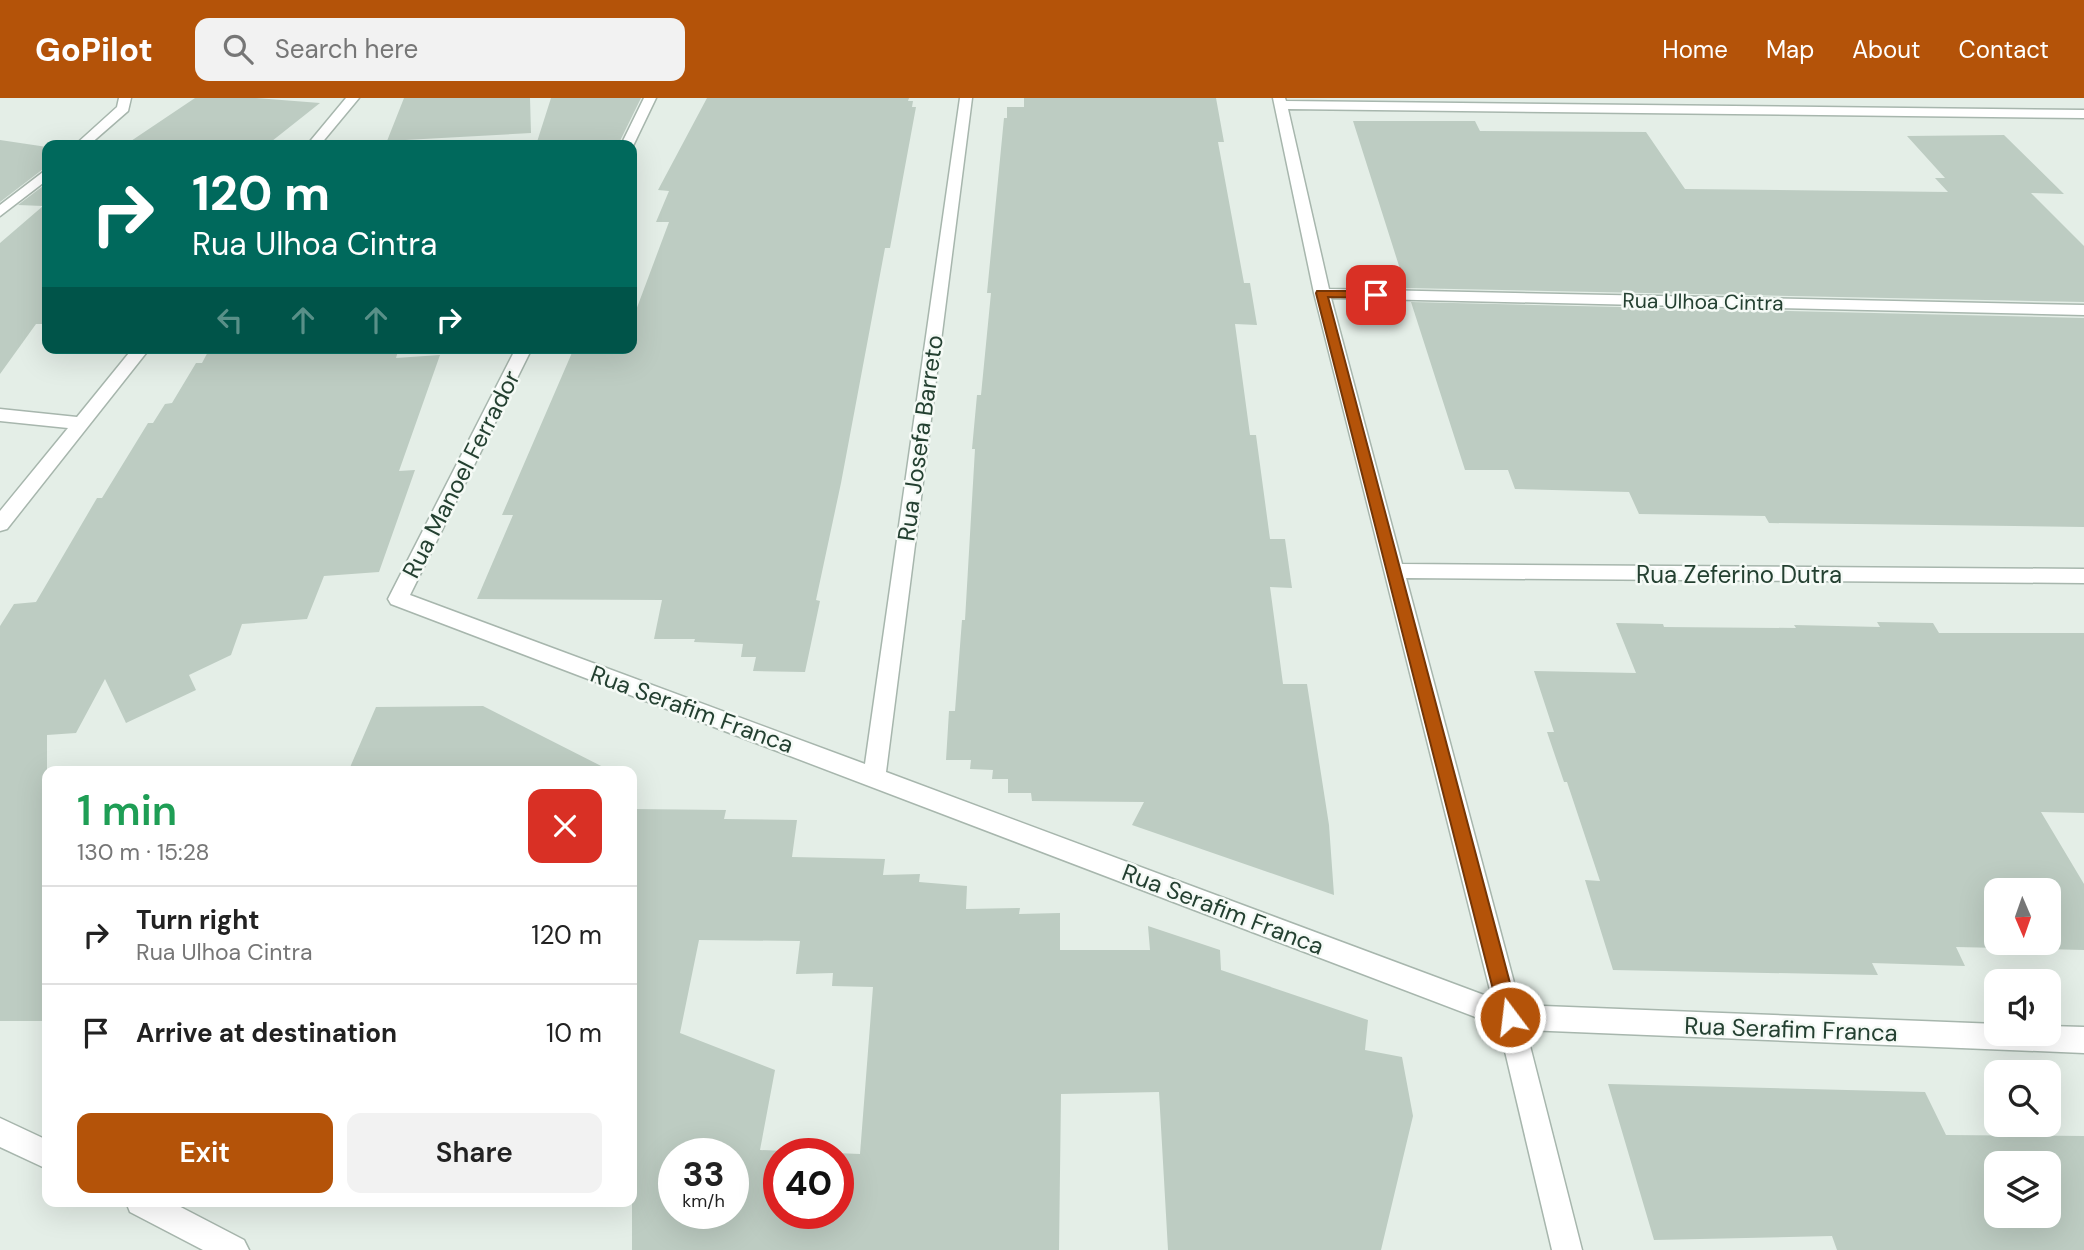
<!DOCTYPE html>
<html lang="en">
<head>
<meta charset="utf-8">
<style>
	:root { --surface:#fff; --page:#f2f2f2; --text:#222; --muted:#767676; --line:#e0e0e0; --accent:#b45309 }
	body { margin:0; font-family:"DM Sans",sans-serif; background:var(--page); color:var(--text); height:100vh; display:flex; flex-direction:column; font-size:26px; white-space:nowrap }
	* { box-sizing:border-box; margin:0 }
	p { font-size:23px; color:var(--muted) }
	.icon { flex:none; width:38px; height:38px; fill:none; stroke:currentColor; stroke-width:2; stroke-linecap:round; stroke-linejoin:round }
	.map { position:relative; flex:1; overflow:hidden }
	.panel { position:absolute; left:42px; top:668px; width:595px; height:441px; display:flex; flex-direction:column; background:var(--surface); border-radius:14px; box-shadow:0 7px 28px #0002 }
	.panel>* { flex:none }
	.banner { position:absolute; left:42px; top:42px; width:595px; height:214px; border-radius:14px; box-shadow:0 7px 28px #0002; background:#00695c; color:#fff; overflow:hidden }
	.needle { width:46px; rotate:178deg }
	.fabs { position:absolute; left:1984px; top:780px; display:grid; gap:14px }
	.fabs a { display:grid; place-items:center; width:77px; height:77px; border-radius:14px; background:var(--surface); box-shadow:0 7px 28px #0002; font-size:35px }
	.speed { position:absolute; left:658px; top:1040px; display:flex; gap:14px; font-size:35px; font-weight:700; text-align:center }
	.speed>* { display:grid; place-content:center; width:91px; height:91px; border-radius:50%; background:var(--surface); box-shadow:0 7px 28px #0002; line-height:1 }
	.speed small { font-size:18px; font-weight:400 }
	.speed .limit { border:10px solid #d22; background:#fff; color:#111 }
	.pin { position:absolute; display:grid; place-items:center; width:60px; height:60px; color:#fff; margin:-30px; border-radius:14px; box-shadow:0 4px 10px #0006 }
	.me { position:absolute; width:77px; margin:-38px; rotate:345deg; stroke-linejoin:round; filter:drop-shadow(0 0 5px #0008) }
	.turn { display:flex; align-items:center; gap:24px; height:147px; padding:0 35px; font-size:32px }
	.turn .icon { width:91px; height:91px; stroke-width:2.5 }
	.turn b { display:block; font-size:49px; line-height:60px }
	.lanes { display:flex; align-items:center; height:66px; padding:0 35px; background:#0003; justify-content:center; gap:35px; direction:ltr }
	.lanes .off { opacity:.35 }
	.round { display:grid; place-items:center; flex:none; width:74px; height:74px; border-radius:14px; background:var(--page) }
	.overview { display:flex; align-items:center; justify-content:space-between; height:119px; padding:0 35px }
	h1 { font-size:42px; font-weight:600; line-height:52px; color:#1e9e55 }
	.cta { display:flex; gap:14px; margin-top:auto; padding:14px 35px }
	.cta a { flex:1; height:80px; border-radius:14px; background:var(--accent); color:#fff; font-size:28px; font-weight:600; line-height:80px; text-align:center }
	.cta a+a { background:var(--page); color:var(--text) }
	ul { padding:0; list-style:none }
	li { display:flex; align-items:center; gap:21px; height:98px; padding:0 35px; border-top:2px solid var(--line) }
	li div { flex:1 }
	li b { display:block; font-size:26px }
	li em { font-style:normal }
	header { display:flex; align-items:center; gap:42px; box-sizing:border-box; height:98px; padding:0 35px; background:var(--accent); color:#fff }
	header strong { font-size:33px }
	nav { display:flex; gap:38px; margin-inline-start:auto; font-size:24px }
	.search { width:490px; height:63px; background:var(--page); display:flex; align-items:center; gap:18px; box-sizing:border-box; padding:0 24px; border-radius:14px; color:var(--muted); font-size:26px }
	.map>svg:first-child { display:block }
	.building { fill:#bdccc2; fill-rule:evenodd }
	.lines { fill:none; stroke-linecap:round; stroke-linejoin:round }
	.minor-casing { stroke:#a7b6ad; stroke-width:3 }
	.minor { fill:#fff; fill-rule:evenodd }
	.route { fill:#b45309; stroke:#753606; stroke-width:2 }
	.labels { text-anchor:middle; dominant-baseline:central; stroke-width:5; stroke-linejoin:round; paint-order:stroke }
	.far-street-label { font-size:21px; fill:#244031; stroke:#f5faf6 }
	.street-label { font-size:24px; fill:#244031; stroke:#f5faf6 }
</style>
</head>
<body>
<header>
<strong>GoPilot</strong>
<div class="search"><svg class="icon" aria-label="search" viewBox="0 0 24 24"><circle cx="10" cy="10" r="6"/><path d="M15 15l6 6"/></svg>Search here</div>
<nav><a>Home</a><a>Map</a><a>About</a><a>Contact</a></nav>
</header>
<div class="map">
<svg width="2084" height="1152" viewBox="0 0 2084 1152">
	<rect width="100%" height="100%" fill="#e4eee7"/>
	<path class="building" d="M195 0H256L320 5 267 47H125Z
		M404 0H530L531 35 387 43Z
		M551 0H641L618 47H536Z
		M707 0H909L908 3H913L912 9H916L890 150H885L841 385 816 502 820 503 805 574 753 573 756 559H741L743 546 694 544 695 541H654L662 502 477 501 513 417H502L574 250H632V223L669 124H656L669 93 658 92Z
		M1024 0H1216L1224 44H1218L1244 185H1250L1257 227 1235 226 1250 337H1256L1270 441H1285L1292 490 1270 489 1283 586H1307L1329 727 1334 797 1132 727 1144 704 1032 703 1031 695H1008V681H992L993 672 970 671 971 662H946L949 613H955L962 522H965L975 351H972L977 297H981L991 195H987L1004 20H1007V9H1024Z
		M1353 23H1475L1480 33 1646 34 1685 91 1948 94 1935 80H1945L1907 38 2004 37 2064 96 2031 95 2084 148V204L1406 190Z
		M0 42 47 49V68L0 104Z
		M47 85V226H36L0 276V145L43 108 18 107Z
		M1411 204 2084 220V429L1769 425 1765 418 1639 416 1629 394 1515 391 1508 372H1465Z
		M210 250H399L396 260 440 257 399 373 415 372 379 474 324 478 307 521 242 526 231 557 189 577 196 592 126 625 105 581 76 635 47 637V923H0V528L14 506 36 504 97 400H102L148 325H153L165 306 172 305 196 265H202Z
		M1877 524 1933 525 1939 535H2084V715L2041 714 2084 786V852L1956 849 1965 868 1872 865 1878 877 1613 872 1585 782 1600 783 1567 684H1564L1547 634H1554L1534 573 1636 575 1616 525 1663 526 1664 529 1796 530 1794 527 1880 529ZM1997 793H2049V845H1997Z
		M483 608 613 674H348L376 609Z
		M632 711 726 712 724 721 797 722 792 759 885 761 883 777 920 776 919 784 967 788 966 811 1020 810 1019 816 1060 815V852H1150L1148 828 1220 852 1221 872 1368 922 1365 952 1402 959 1413 1018 1381 1152H1168L1159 994 1061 996 1059 1152H632ZM699 842 800 843 796 876 833 875 832 888 873 889 860 1056 760 1052 775 972 680 935ZM674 1055H733V1115H674ZM779 1055H838V1115H779Z
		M1608 986 1925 994 1946 1037 2084 1038V1152H1837L1832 1138 1654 1142ZM1997 1066H2049V1118H1997Z"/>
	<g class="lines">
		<g class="minor-casing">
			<path id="minor" d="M119 0H131L128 13 89 47H75L117 9Z
				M346 0H359L320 47H307Z
				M644 0H656L632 50V47H621Z
				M960 0H972L886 674 1492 900 1314 195 1273 0H1285L1286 3 2084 12V20L1288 11 1329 191 2084 207V217L1331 200 1402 466 2084 471V485L1406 480 1520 907 1997 926V936H2049V928L2084 929V955L1526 932 1582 1152H1552L1499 928 391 506 388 501 516 250H532L410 497 865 666Z
				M47 71V82L0 118V107Z
				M133 250H150L7 431 0 433V413L68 330 0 323V311L77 319Z
				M0 1020 47 1042V1071L0 1049Z
				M126 1104H171L244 1142 249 1152H203L130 1114Z"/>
		</g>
		<use href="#minor" class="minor"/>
	</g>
	<path class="route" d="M1317 193H1376L1382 197 1376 200 1328 199 1519 919 1517 926 1510 929 1503 926 1500 919 1316 195Z"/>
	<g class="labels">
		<g class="far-street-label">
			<text transform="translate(1703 204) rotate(1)">Rua Ulhoa Cintra</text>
		</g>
		<g class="street-label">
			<text transform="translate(920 340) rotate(-82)">Rua Josefa Barreto</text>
			<text transform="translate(461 376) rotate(-63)">Rua Manoel Ferrador</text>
			<text x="1739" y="476">Rua Zeferino Dutra</text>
			<text transform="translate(692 611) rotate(20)">Rua Serafim Franca</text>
			<text transform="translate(1223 811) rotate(21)">Rua Serafim Franca</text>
			<text transform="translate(1791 931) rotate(2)">Rua Serafim Franca</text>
		</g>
	</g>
</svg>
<div class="fabs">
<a><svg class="needle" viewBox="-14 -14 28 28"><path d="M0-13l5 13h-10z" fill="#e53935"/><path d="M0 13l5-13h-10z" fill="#767676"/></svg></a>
<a><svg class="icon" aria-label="sound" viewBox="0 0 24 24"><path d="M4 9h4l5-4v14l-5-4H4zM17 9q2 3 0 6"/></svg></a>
<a><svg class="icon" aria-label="search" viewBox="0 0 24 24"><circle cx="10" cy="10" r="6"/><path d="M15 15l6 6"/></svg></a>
<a><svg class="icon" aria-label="layers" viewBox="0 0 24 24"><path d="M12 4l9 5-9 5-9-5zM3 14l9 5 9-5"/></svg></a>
</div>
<div class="speed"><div>33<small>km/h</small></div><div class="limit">40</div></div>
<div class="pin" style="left:1376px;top:197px;background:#d93025"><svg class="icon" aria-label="arrive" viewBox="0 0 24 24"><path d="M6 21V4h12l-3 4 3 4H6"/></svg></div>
<svg class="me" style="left:1510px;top:919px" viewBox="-20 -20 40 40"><circle r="17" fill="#b45309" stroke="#fff" stroke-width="3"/><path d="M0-11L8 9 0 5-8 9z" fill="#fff"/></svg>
<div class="banner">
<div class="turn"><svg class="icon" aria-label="right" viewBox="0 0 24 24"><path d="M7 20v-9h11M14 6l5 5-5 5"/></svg><div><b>120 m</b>Rua Ulhoa Cintra</div></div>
<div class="lanes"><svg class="icon off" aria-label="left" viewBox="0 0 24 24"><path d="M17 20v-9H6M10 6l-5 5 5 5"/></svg><svg class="icon off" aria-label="ahead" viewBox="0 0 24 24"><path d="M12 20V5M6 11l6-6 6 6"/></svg><svg class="icon off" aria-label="ahead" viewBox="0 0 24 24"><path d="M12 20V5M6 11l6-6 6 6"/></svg><svg class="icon" aria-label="right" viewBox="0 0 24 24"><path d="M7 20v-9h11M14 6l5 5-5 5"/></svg></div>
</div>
<section class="panel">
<div class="overview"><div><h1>1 min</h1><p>130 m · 15:28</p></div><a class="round" style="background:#d93025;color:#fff"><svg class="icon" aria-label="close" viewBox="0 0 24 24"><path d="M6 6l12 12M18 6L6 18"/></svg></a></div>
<ul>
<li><svg class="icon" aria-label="right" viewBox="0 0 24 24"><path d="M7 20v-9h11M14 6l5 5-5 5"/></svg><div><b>Turn right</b><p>Rua Ulhoa Cintra</p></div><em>120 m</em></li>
<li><svg class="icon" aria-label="arrive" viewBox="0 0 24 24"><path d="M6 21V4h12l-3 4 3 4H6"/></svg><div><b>Arrive at destination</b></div><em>10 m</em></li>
</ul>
<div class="cta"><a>Exit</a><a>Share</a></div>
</section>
</div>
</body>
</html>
